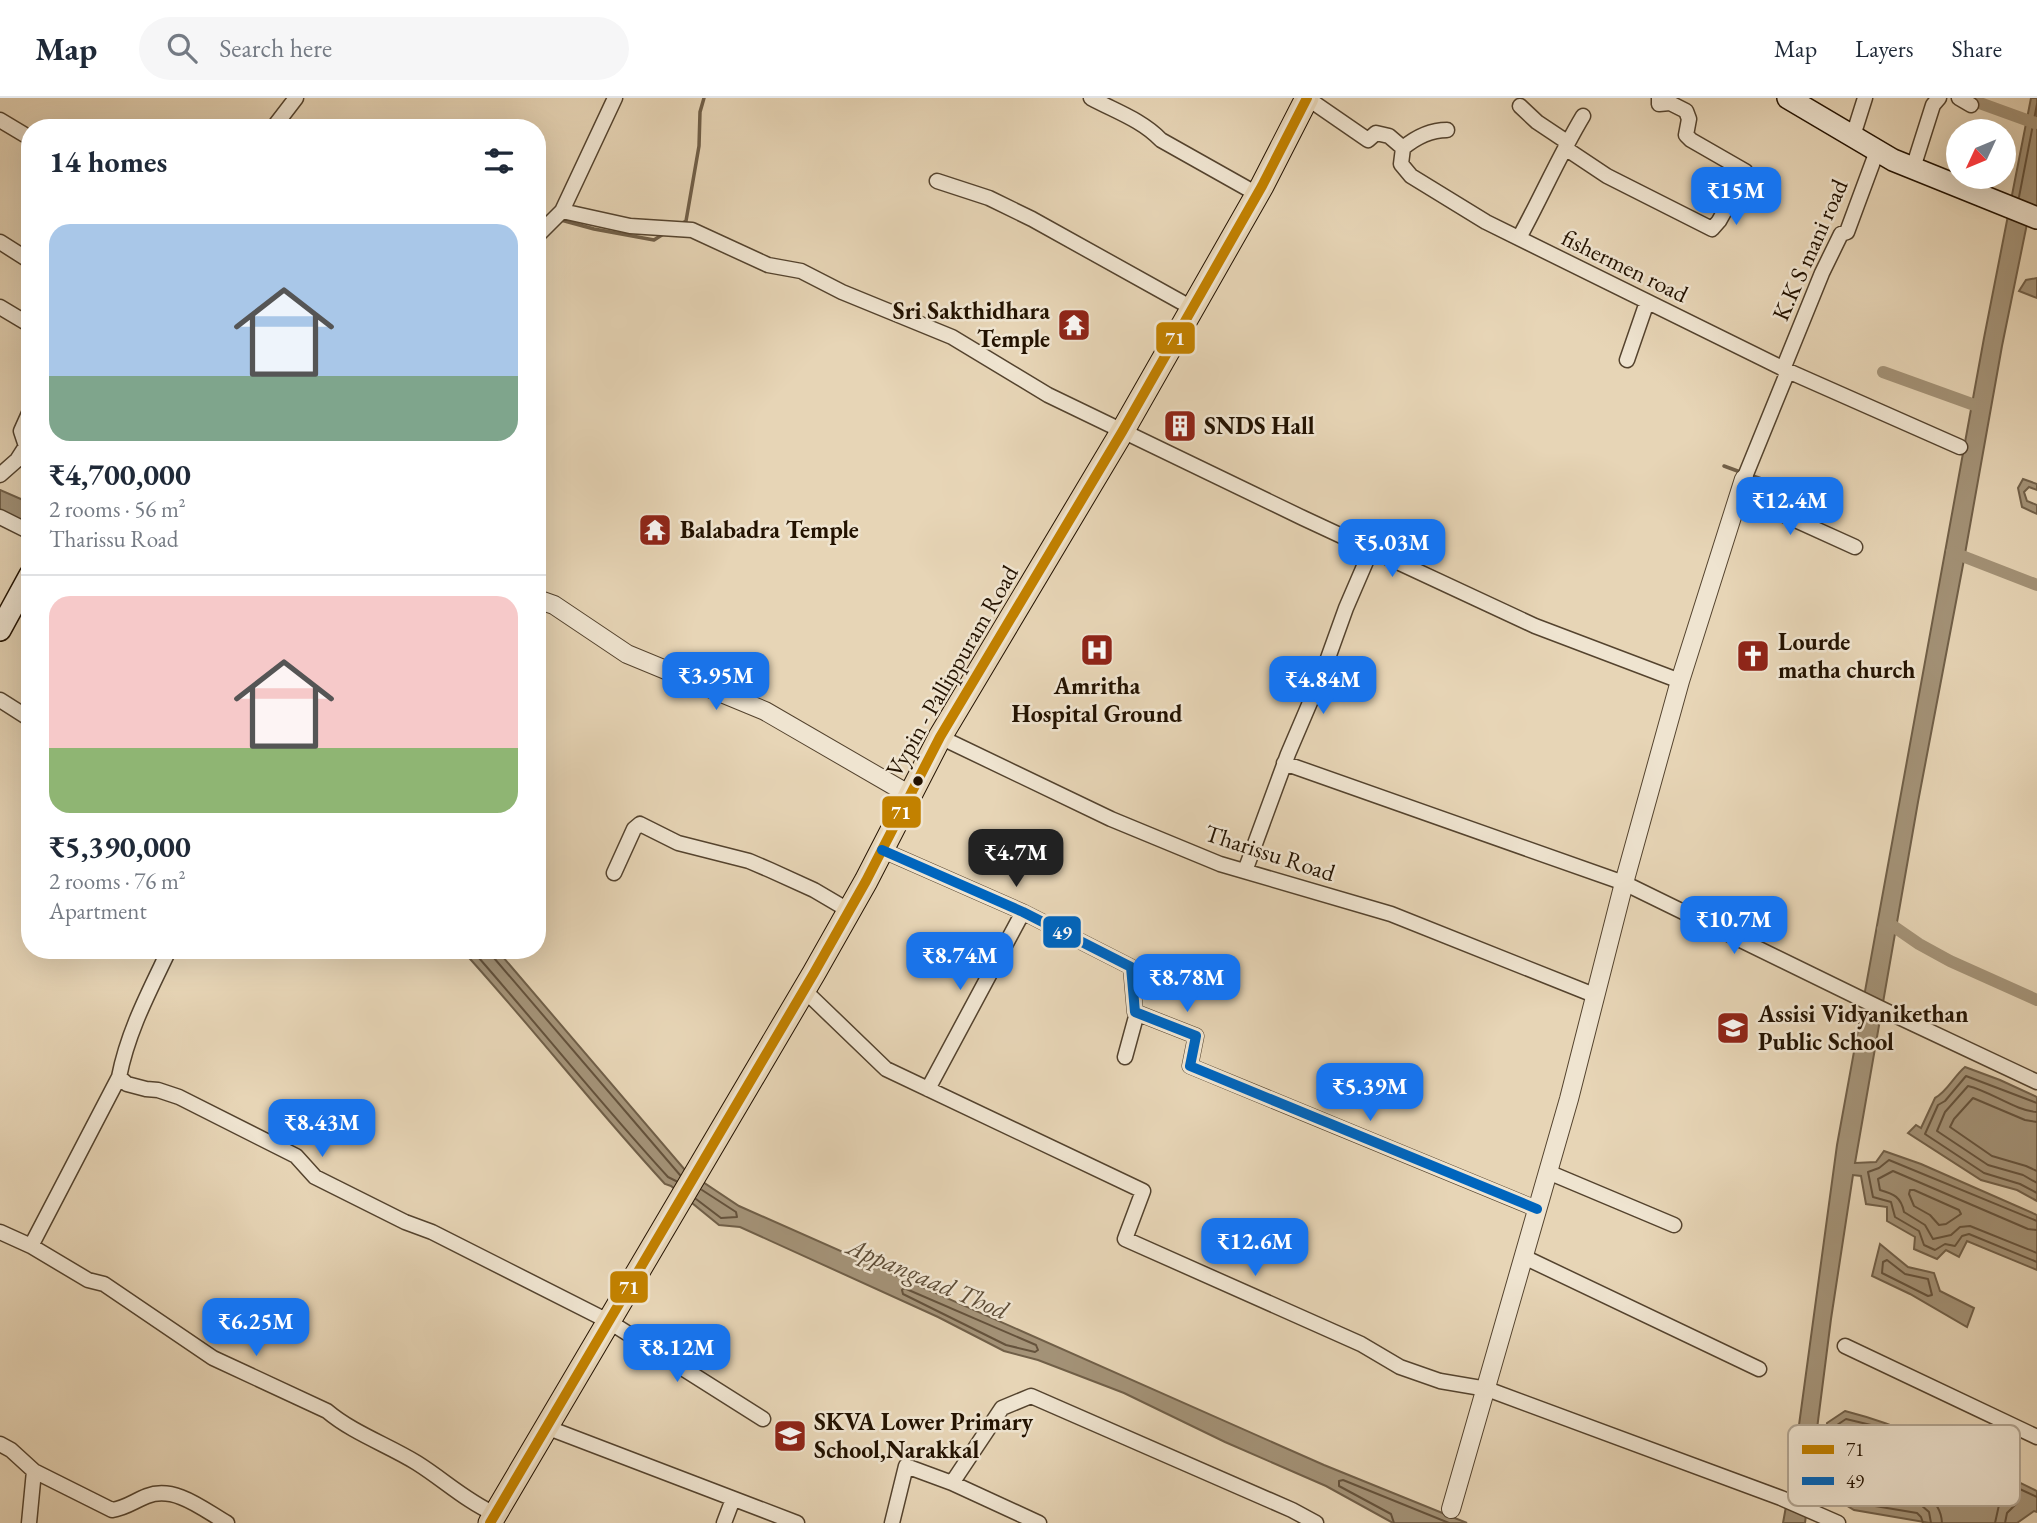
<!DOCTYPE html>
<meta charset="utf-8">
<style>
body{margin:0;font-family:"EB Garamond",serif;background:#f6f6f7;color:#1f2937;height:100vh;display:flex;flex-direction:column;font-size:26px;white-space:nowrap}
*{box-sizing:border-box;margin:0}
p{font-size:23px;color:#747a83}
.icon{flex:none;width:38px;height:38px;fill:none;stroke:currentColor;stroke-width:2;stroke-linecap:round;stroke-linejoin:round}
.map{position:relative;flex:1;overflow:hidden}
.panel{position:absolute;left:21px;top:21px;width:525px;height:840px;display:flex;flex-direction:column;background:#fff;border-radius:28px;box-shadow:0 7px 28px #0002}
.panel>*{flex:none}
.needle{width:46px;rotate:226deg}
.tools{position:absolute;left:1946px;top:21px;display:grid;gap:14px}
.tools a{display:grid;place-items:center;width:70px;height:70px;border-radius:50%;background:#fff;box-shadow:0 7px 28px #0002;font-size:35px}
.price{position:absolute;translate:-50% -60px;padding:0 16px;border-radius:14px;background:#1a73e8;color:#fff;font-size:23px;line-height:46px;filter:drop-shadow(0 2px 4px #0008)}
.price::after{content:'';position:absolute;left:50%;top:42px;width:21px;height:16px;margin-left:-10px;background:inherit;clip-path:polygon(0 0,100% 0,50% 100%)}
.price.active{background:#222;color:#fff}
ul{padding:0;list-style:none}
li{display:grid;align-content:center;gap:14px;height:371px;padding:0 28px}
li+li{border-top:2px solid #e0e1e3}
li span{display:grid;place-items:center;height:217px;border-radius:21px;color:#555}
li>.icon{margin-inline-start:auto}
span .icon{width:126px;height:126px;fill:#fffc;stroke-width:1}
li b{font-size:30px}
h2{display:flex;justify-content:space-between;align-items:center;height:84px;padding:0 28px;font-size:30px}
header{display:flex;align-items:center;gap:42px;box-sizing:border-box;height:98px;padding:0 35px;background:#fff;border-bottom:2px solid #e0e1e3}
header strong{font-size:33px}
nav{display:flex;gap:38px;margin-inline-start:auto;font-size:24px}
.search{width:490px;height:63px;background:#f6f6f7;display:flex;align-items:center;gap:18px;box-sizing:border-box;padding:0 24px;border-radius:38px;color:#747a83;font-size:26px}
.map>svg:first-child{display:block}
.water{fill:#a49378;stroke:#705f48;stroke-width:2}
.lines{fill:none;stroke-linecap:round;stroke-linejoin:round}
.shore{stroke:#64523c;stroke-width:2}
.stream{stroke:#705f48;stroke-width:3.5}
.canal{stroke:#a49378;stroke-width:12}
.minor-casing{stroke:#54432e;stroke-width:17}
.tertiary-casing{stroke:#54432e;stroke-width:20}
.secondary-casing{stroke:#231200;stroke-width:24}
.primary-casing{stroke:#231200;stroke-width:25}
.minor{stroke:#efe4d0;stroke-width:14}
.tertiary{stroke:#efe4d0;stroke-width:18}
.secondary{stroke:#efe4d0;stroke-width:21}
.primary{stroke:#e7d5b6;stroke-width:23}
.bus-1-casing{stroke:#efe4d0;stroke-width:16}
.bus-2-casing{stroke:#efe4d0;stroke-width:16}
.bus-1{stroke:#c28100;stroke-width:10}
.bus-2{stroke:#0065bd;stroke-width:10}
.bus-dot{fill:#231200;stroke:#efe4d0;stroke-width:2.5}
.labels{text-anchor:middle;stroke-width:5;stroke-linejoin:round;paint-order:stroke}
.street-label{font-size:24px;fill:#231200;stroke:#efe4d0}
.poi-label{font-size:24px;font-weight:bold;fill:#231200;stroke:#efe4d0;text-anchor:start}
.water-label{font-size:26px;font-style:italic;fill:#5d4c36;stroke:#efe4d0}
.key{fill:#efe4d0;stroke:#b2a592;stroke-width:2}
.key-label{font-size:19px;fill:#231200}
.line-badge{stroke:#efe4d0;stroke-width:2.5}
.badge-label{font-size:19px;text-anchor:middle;font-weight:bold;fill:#fff}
</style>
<header>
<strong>Map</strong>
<div class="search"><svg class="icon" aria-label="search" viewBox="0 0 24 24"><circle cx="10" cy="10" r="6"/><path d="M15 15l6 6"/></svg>Search here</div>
<nav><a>Map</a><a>Layers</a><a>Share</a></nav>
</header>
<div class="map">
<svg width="2037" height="1425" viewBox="0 0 2037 1425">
<rect width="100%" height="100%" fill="#e7d5b6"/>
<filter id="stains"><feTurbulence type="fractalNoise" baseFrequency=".00286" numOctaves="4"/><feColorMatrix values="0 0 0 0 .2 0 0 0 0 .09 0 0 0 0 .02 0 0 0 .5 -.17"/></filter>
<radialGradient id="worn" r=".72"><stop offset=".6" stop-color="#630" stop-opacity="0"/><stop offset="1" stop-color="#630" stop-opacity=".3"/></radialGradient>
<path class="water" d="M2031,0h6v112l-7,-1 -28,137 -39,219 -45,237 -63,361 21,-1 8,-11 37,13 116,51v55l-70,-29 -8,16 -13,-7 -9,9 -23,-10 1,-12 -28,-16v-14l-21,-3 -5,-28 -8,-1 -22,144 -26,204h-22l11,-61 43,-317 147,-807z
M2037,180v20l-18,-7 7,-11z
M2023,381l14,5v6l-8,-3 -5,5 3,9 10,4v9l-15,-7 -4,-19z
M0,392l30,13v21l-30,-13z
M462,852h35l188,220 54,36 585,259 143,58h-74l-67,-37 -101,-44 -101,-49 -86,-33 -34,-9 -66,-34 -198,-90 -21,-2 -48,-39 -6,-2c-70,-76 -133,-157 -203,-234z
M1965,969l35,13 37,17v104l-20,-11 -36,-10 -73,-47 8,-8 5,3 14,-30c12,-6 19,-22 30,-31z
M1880,1146l28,23 26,6 6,18 34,17 -7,19 -57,-33 -38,-18z
M1845,1313c67,17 130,50 192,80v21l-3,-1 -17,12h-87l-76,-13 -18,-11 11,-37 -23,-7 3,-32z"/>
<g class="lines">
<path class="shore" d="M2019,99l18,-93
M472,852c66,75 128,153 196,227l8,4
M492,852l2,8 186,217
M2037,1005l-71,-27 -21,25 -7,4 -13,29 59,39 36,11 17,9
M2037,1014c-21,-1 -47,-21 -69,-26l-23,26 -8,19 51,34 35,10 14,8
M2037,1024l-12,-2 -52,-22 -19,21 -4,8 42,29 34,10 11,5
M1910,1092h4l45,20 2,4 -15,10 -7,1 -9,-10 -16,-9 -5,-12z
M696,1101l25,19 16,-1 -1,-5 -34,-22
M2037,1123l-148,-61 -10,8 -11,4 5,25 18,5 4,15 24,14 5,14 11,5 10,-6 10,2 7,-10 7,-2 68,28
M2037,1132l-9,-1 -135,-58 -15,8 2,11c14,4 21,7 24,22l21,13 8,14 18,-4 9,-8 10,-1 67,27
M1887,1162l18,14 23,5 4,16 -4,1 -46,-23 1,-11z
M904,1190l132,57 2,5 -3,2 -29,-7 -103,-51 -1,-4z
M1394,1425l-3,-9 -52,-28v-5l4,-1 106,43
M1923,1425l-2,-6 -4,-4 -60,-10 -11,-7 8,-34 -4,-6 -19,-7 3,-22 12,-8 25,6 71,28 95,44
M1931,1425l-2,-11 -8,-7 -64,-12 5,-34 -6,-10 -16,-6 2,-11 6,-4c59,14 114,44 168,70l1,5 -10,10 -2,10
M1942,1425c-2,-38 -47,-30 -72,-38l3,-20 -1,-17 3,-1 59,24 64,30 1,4 -4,18"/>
<path class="stream" d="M561,122l33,9 60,11 11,-7
M537,124l7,-2
M681,126l5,-3 13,-75 1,-34 4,-14
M1724,368l19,7
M1750,377l35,12"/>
<path class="canal" d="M1966,0l69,25
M1883,274l97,35
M1952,454l85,33
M1883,831l10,-3 26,18 31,17 87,39"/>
<defs>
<path id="minor" d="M1091,0c24,13 51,22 70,42l96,54
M1307,0l61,42 8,-7 13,3 14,12 -2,16 10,12 75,46 302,149 172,76
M1959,0l12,7
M1520,8l17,16 30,20
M0,22l30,18
M273,30l23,-30
M1853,38l12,-38
M1403,50c12,-10 28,-18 44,-18
M1565,50l42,28 105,53 7,-8 25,-45 1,-5 -54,-31 -5,-5 3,-16 -3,-8 -16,-8 -11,1v-6
M1913,70l20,-63 6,-7
M937,83l52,17 43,21 160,89
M562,113l53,-113
M537,138l25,-25 68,15 62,4 76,35 33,6 41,21 110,45 96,58 255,123 232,108 145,55
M1519,140c22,-40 40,-82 64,-122
M0,144l30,19
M0,209l30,18
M1627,262l20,-58
M1783,271l39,-96 19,-39 6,-2 30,-81
M0,377l17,-15 9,-14 -5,-15 9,-20
M1744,381l44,-108
M1740,397l115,52
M0,419l30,15
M0,602l30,19
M940,639l171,82 109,45 171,50 203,81
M1284,665l340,120 260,127 153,72
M882,752l141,62 108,55 4,45 61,24 -6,30 347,143
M1245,773l43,-117 35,-82 23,-64 25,-58
M614,775l20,-44 6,-5 38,19 71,18 21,9 44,20 34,20
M169,852c-20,42 -41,81 -50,127l8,7 19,5 12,1 21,7 117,59 19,21 90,45 27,10 176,89 155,98
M803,891l83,80 257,122 -18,48 236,105 39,23 40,14 47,8 294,109 57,25
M1125,959l12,-44 -2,-1
M928,991l95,-177
M1548,1074l126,53
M0,1134l31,14 57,34 16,4 109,74 114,53c26,22 61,34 90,52 27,17 49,38 78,51
M31,1148l88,-169
M1524,1159l235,112
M1845,1248l192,91
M546,1329l251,96
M0,1346l11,6 23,21 78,39c14,-2 22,-9 35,-14 28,-11 57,14 80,27
M952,1385l87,40
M29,1425l5,-52
M724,1425l9,-24
M892,1425l14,-57 46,17 50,-75 29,-12 261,114 24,13"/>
<path id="tertiary" d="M537,501l17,6 73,49 138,57 145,84
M1451,1411l118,-410 55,-216 56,-202 64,-202"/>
<path id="secondary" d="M1788,0l105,62 144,58
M0,532l30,-55"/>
<path id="primary" d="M490,1425l324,-550 52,-92 74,-144 182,-305 140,-246 45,-88"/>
</defs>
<use href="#minor" class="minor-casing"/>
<use href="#tertiary" class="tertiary-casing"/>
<use href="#secondary" class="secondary-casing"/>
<use href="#primary" class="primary-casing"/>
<use href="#minor" class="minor"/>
<use href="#tertiary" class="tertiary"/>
<use href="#secondary" class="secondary"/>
<use href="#primary" class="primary"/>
<defs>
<path id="bus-1" d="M490,1425l324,-550 52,-92 74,-144 182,-305 140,-246 45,-88"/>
<path id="bus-2" d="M882,752l141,62 108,55 4,45 61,24 -6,30 347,143"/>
</defs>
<use href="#bus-1" class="bus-1-casing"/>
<use href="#bus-2" class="bus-2-casing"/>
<use href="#bus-1" class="bus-1"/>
<use href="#bus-2" class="bus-2"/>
</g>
<defs>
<symbol id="temple-square" viewBox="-11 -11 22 22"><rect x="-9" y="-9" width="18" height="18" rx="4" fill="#8f2418" stroke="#efe4d0"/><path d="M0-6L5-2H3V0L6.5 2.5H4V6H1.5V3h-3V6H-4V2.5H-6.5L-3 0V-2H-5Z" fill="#fff"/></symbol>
<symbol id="building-square" viewBox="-11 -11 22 22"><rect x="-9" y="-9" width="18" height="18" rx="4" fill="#8f2418" stroke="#efe4d0"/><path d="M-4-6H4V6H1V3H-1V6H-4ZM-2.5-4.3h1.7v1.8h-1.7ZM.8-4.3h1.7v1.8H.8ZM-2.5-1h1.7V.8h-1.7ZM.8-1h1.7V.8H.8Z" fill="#fff"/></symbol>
<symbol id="hospital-square" viewBox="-11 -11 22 22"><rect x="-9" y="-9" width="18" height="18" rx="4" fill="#8f2418" stroke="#efe4d0"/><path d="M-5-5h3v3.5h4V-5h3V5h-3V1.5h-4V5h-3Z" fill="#fff"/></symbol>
<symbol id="church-square" viewBox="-11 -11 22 22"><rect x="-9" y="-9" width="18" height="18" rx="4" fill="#8f2418" stroke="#efe4d0"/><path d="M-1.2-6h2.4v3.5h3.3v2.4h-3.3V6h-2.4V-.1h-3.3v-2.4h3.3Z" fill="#fff"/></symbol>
<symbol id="school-square" viewBox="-11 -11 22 22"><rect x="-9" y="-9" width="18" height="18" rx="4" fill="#8f2418" stroke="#efe4d0"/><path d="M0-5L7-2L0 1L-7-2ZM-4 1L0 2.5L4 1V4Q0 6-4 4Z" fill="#fff"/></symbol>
</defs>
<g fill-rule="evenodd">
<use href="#temple-square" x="1055" y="208" width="38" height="38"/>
<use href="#building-square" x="1161" y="309" width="38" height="38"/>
<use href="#temple-square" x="636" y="413" width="38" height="38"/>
<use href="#hospital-square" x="1078" y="533" width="38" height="38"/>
<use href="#church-square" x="1734" y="539" width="38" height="38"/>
<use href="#school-square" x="1714" y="911" width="38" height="38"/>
<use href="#school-square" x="771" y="1319" width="38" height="38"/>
</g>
<circle class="bus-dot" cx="918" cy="683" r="6"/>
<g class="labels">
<g class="street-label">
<text transform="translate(1810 152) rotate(-66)" y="8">K.K S mani road</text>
<text transform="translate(1625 168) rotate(26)" y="8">fishermen road</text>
<text transform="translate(952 573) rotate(-60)" y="8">Vypin - Pallippuram Road</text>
<text transform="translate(1270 755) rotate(18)" y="8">Tharissu Road</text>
</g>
<g class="poi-label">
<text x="1050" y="221" text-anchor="end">Sri Sakthidhara<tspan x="1050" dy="28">Temple</tspan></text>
<text x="1204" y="336">SNDS Hall</text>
<text x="680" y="440">Balabadra Temple</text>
<text x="1778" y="552">Lourde<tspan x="1778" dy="28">matha church</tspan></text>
<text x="1097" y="596" text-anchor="middle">Amritha<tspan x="1097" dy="28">Hospital Ground</tspan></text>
<text x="1758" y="924">Assisi Vidyanikethan<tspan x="1758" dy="28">Public School</tspan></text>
<text x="814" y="1332">SKVA Lower Primary<tspan x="814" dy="28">School,Narakkal</tspan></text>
</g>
<g class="water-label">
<text transform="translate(928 1180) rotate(23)" y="9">Appangaad Thod</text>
</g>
</g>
<rect x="1788" y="1327" width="232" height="81" rx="10" class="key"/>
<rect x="1802" y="1347" width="32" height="9" fill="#c28100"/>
<rect x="1802" y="1379" width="32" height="8" fill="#0065bd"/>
<g class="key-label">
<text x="1846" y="1358">71</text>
<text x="1846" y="1390">49</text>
</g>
<g class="line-badge">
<rect x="1155" y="223" width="41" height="34" rx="7" fill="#c28100"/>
<rect x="881" y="697" width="41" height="34" rx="7" fill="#c28100"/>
<rect x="1042" y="817" width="40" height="34" rx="7" fill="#0065bd"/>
<rect x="609" y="1172" width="40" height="34" rx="7" fill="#c28100"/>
</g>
<g class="badge-label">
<text x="1175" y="247">71</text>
<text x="901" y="721">71</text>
<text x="1062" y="841">49</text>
<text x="629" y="1196">71</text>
</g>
<rect width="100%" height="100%" filter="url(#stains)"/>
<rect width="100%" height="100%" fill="url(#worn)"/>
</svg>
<div class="tools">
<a><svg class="needle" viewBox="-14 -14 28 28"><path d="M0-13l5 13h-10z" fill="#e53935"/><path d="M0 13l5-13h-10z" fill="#747a83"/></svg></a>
</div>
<b class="price" style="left:1736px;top:129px">₹15M</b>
<b class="price" style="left:1790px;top:439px">₹12.4M</b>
<b class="price" style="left:1392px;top:481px">₹5.03M</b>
<b class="price" style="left:716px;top:614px">₹3.95M</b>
<b class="price" style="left:1323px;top:618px">₹4.84M</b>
<b class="price active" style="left:1016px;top:791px">₹4.7M</b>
<b class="price" style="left:1734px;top:858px">₹10.7M</b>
<b class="price" style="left:960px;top:894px">₹8.74M</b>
<b class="price" style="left:1187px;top:916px">₹8.78M</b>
<b class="price" style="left:1370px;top:1025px">₹5.39M</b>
<b class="price" style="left:322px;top:1061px">₹8.43M</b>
<b class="price" style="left:1255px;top:1180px">₹12.6M</b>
<b class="price" style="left:256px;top:1260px">₹6.25M</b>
<b class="price" style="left:677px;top:1286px">₹8.12M</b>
<section class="panel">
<h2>14 homes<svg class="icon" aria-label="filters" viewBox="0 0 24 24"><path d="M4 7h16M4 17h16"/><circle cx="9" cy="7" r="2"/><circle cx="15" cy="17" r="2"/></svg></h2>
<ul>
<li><span style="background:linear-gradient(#a9c7e8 70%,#7fa58c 0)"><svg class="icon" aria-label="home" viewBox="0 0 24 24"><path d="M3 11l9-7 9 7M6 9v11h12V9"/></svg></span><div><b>₹4,700,000</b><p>2 rooms · 56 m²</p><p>Tharissu Road</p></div></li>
<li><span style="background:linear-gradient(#f6c9c9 70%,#8fb573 0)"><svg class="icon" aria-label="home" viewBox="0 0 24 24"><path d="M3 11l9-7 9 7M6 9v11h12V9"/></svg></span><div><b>₹5,390,000</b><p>2 rooms · 76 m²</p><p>Apartment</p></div></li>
</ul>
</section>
</div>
